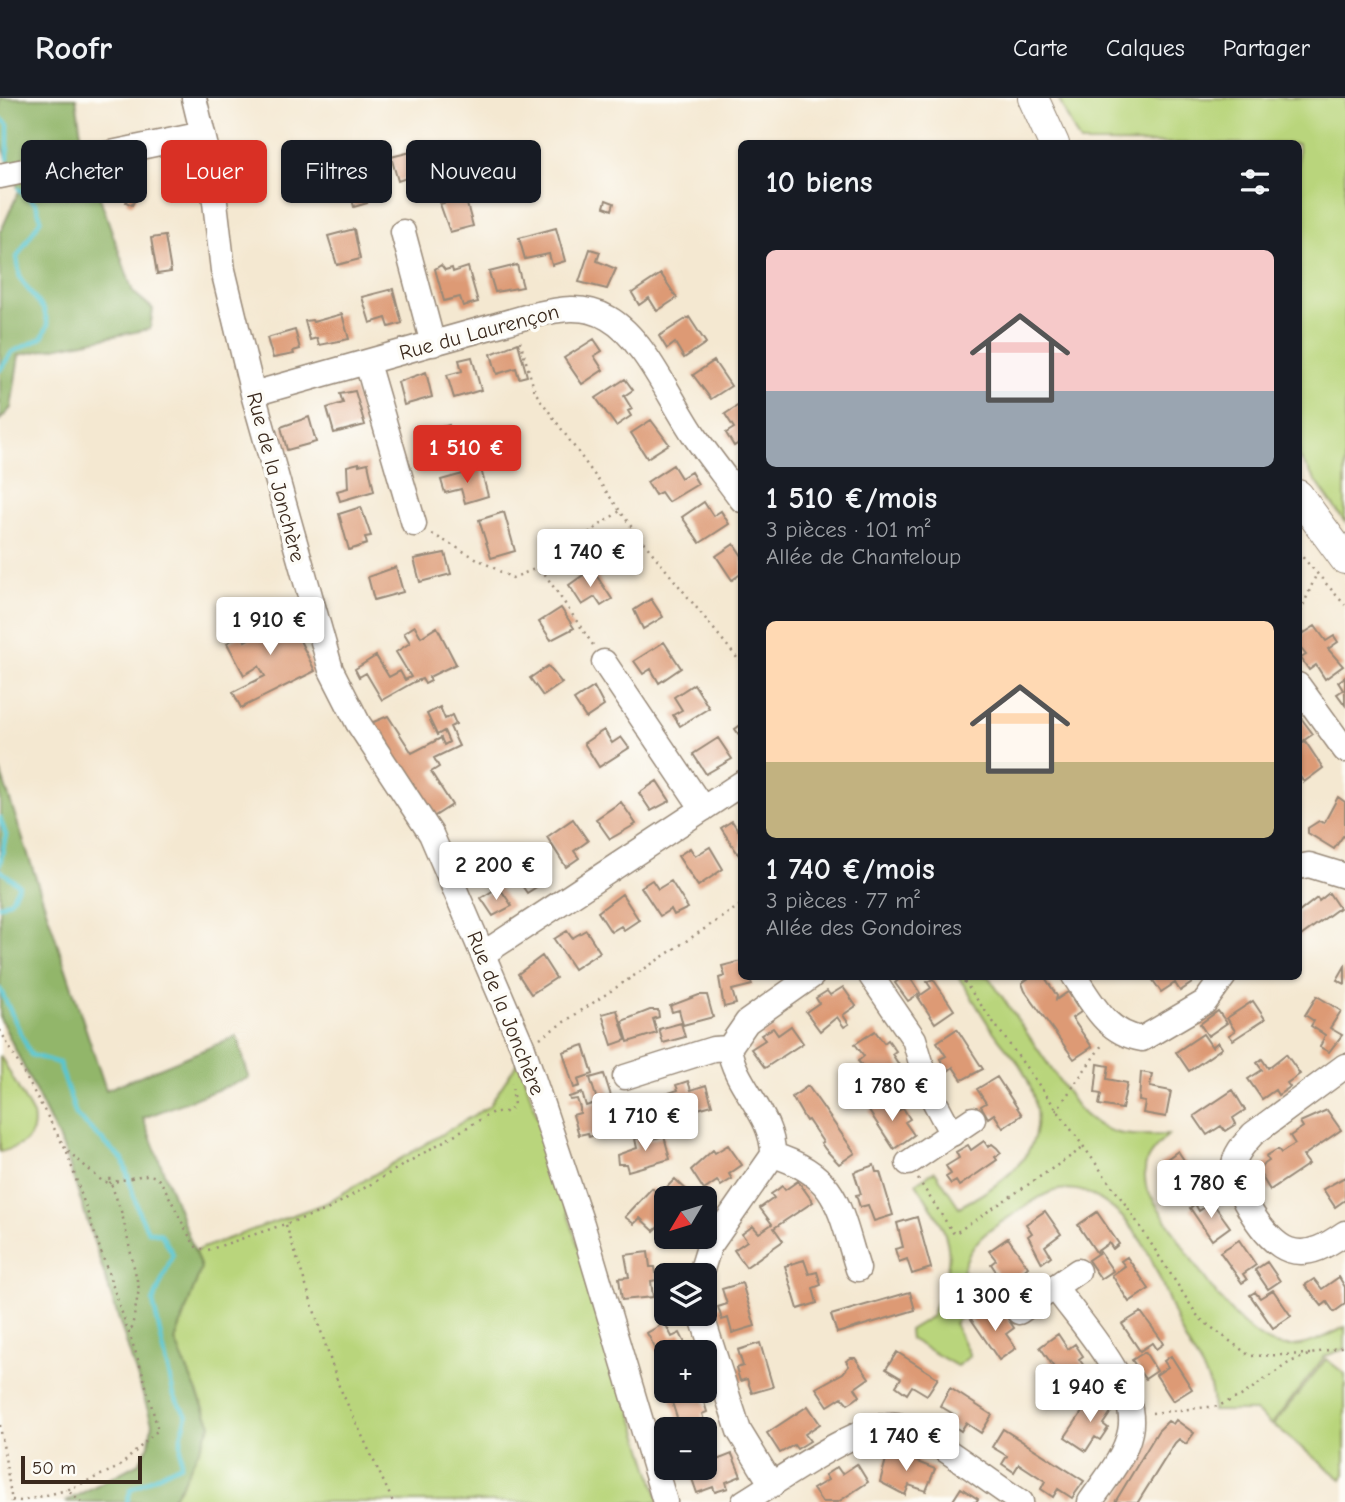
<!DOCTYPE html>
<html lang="fr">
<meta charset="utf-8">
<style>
body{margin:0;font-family:"Comic Neue",sans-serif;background:#20242c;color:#f1f3f6;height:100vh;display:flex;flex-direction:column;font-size:26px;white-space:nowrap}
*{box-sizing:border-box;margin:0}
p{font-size:23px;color:#9ea1a6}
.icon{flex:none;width:38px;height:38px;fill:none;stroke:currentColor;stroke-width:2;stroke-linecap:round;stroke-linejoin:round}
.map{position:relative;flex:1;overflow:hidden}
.sheet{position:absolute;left:738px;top:42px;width:564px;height:840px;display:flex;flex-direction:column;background:#171b24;border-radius:10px;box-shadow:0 2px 5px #0004}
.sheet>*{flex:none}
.top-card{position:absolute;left:21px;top:42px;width:612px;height:63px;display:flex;gap:14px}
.needle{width:46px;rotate:232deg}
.controls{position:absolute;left:654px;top:1088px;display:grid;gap:14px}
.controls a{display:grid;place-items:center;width:63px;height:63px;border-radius:10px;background:#171b24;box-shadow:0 2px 5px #0004;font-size:35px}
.scale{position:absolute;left:21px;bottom:18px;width:121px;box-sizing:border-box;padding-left:7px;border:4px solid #3b2a1e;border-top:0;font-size:19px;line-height:24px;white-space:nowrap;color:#3b2a1e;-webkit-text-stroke:5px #fdfcf7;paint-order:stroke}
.price{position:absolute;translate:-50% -60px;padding:0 16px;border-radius:7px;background:#fff;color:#222;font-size:23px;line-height:46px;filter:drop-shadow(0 2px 4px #0008)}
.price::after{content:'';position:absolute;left:50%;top:42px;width:21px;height:16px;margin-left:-10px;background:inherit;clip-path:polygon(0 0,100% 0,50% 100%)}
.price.selected{background:#d93025;color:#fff}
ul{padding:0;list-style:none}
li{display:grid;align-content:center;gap:14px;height:371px;padding:0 28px}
li span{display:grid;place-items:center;height:217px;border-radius:10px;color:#555}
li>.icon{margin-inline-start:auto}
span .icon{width:126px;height:126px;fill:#fffc;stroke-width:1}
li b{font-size:30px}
h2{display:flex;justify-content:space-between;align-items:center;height:84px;padding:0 28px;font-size:30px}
.chip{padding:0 24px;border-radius:10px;background:#171b24;box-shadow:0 2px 5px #0004;font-size:24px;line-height:63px}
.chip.selected{background:#d93025;color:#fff}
header{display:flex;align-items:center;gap:42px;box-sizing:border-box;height:98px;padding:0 35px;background:#171b24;border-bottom:2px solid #363941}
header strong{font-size:33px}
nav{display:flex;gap:38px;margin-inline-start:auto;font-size:24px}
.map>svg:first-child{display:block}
.green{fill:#b9d57b;stroke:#7a804c;stroke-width:2}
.forest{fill:#92b66b;stroke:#667044;stroke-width:2}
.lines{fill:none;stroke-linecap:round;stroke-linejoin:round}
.stream{stroke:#59c6d0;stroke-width:4.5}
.building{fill:#dd9a74}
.minor-casing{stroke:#988978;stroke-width:27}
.major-casing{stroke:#988978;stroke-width:32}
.path{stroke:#988978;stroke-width:2.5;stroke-dasharray:2 5;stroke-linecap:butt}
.minor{stroke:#fff;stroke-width:24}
.major{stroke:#fff;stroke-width:30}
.path-bridge{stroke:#988978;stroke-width:2.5;stroke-dasharray:2 5;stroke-linecap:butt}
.labels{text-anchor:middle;stroke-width:7;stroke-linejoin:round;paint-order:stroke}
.street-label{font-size:21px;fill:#3b2a1e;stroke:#fdfcf7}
</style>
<header>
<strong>Roofr</strong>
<nav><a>Carte</a><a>Calques</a><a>Partager</a></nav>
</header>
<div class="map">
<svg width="1345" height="1404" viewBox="0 0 1345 1404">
<rect width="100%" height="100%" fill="#fdfcf7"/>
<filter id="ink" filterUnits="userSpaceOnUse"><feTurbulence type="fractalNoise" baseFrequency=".0143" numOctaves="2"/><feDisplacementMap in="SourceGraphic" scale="14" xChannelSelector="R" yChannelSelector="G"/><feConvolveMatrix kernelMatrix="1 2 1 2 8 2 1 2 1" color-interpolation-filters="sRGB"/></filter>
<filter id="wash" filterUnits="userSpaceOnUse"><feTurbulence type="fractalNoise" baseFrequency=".00686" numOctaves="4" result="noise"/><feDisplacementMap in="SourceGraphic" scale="28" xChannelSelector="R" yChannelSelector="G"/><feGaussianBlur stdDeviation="1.57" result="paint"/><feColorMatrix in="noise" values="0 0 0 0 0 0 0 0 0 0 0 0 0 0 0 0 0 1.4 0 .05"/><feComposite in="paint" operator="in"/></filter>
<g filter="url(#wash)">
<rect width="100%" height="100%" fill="#f4e8d1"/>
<path class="green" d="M1058,0h287v424l-46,-65 -1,-313 -218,-1z
M988,878l90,132c31,32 49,27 90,27 -19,19 -28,26 -21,55 28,41 83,144 131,155 23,5 48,-8 67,-18v22l-20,7 -54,69 -16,-14h-43c4,-30 -16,-49 -28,-73 -24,-52 -34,-112 -89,-141 -11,-7 -28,-10 -41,-6 -14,4 -25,13 -37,21 -29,19 -45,26 -55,60l36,10 -44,41 16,33 -13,10 -47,-27 -1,-9 23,-14c4,-16 12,-31 15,-47 8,-33 -15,-60 -31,-86l19,-12 24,36c60,-31 101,-68 63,-138 -6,-12 -18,-22 -26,-34 -14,-18 -24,-40 -38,-58z
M0,957l33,60c5,24 -12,32 -33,37z
M519,962l141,442h-490l41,-77 -36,-84 26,-73 -7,-17 132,-48 163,-97z
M1326,1261l19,15v100l-4,5 -68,-54z"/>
<path class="forest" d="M0,0h76l7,51 50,143 20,17 -3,20 -131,26 -8,53 -11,12v-187l19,-42 -19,-52z
M0,672l106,320 131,-54 12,42 -106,40 58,150 -26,73 36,84 -29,59 -12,18h-105l74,-39 10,-18 3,-22 -87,-271 -65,-134z"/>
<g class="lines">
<path class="stream" d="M0,19l8,8v34
M0,272l12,-18 30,-14 6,-13 -4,-15 -24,-31 -3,-22 24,-38 -5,-15 -17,-15
M0,720l6,17 -6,29
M0,772l19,15 -8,15 -11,6
M0,891l31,66 28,8 17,52 47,45 16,53 9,18 13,3 12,20 -20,48 21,94 13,20 -6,20v28l-50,25 -4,13"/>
</g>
<g id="blocks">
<path class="building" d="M419,52l9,33 -13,4 -3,-11 -14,5 -7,-24z
M373,68l5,22 -14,5 3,10 -13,4 -5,-19 -8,2 -4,-15z
M131,96l6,3 -5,8 -6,-3z
M465,99l8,29 -23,6 -10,-28z
M606,102l8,3 -2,7 -8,-3z
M556,130l9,33 -13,4 -3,-11 -24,5 -6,-21z
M354,131l6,30 -23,6 -9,-29z
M165,138l6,36 -14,2 -6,-36z
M590,151l10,3 -3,9 19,8 -9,20 -28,-7z
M441,167l4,5 7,-2 1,4 15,-5 10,35 -15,4 -3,-9 -16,4 -9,-32z
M517,167l6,22 -28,5 -6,-20z
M661,176l16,24 -20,13 -8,-13 -10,7 -7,-12z
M393,191l9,34 -13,4 -3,-9 -16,5 -8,-26z
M342,216l7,25 -30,6 -2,-7 -7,2 -5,-19 7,-1 1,2z
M689,219l17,26 -22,15 -9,-15 -8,6 -8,-13z
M295,232l5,19 -7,2 1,3 -21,4 -6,-20z
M594,241l8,12 -8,5 9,14 -21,14 -18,-26z
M518,245l9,33 -8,2 -3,-10 -19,6 -6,-20z
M472,259l9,33 -27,8 -7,-23 15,-4 -3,-11z
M714,263l17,25 -20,13 -18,-24z
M426,274l6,25 -28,8 -6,-23z
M625,281l8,11 -9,6 8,13 -4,2 3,5 -15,10 -20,-28z
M355,293l10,34 -31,8 -7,-25 16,-5 -3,-9z
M742,305v38l-8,5 -8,-13 8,-5 -9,-14z
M309,319l7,25 -29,8 -6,-23z
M651,322l18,24 -22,14 -16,-25z
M449,327l8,30 -25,8 -5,-16 -8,2 -4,-14z
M359,365v2l9,-2 6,28 -34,10 -3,-10 11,-3 -1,-22z
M673,367l8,13 10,-6 7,12 -30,18 -7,-10 -6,3 -8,-13z
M481,371l7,27 -23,7 -4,-14 -16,4 -4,-13z
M704,404l9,14 8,-5 8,13 -29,19 -18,-26z
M361,409l10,29 -6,1 2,7 -18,6 -10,-36z
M504,414l11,39 -24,7 -12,-38z
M734,446l8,12v17l-10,7 -16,-24z
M445,455l6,21 -31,8 -6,-23z
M396,469l7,25 -29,8 -6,-23z
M592,471l20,30 -11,7 -6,-9 -13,8 -13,-20z
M651,501l12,18 -20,12 -9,-19z
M284,510l31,63 -74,37 -8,-16 32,-16 -6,-10 -15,9 -17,-32 15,-9 3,7 9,-5 -5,-9z
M561,510l13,20 -23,12 -12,-18z
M415,528l6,11 16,-10 19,37 -27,13 2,4 -6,3 -3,-5 -8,3 -32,18 -16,-27 -7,4 -4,-8 21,-13 13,21 11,-6 5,9 6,-3 -15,-25 14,-9 -6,-10z
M1315,528l11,15 8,-5 4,6 -10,7 15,17 -18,13 -9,-14 -7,5 -8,-12 5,-3 -8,-10v-8z
M664,544l17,26 -22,15 -8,-14 -8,5 -9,-13z
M548,568l14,17 -19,13 -13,-18z
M1345,579v28l-8,-11 6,-4 -5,-8z
M694,586l15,24 -29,18 -7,-11 9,-5 -8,-13z
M594,589l10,19 -18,12 -12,-18z
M440,609l5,12 7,-4 4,9 -6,3 9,19 -25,12 5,9 -8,5 21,33 -22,14 -59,-96 17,-7 24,37 29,-15 3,7 5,-3 -5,-11 -7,4 -10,-21z
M1298,616l15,20 -13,9 -2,-2z
M742,626v15l-7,-10z
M604,632l8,13 9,-6 8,11 -30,19 -15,-24z
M718,640l14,21 -26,15 -13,-20z
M1305,643l18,27 -19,14 -6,-8v-28z
M657,683l13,20 -19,10 -12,-18z
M1338,699l7,5v35l-2,-1 -9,13 -26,-16v-5l11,-7 5,2z
M621,704l15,22 -26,15 -14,-20z
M573,721l15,22 -14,10 5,7 -13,9 -19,-30z
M732,723l6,9 4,-2 -2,29 -19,-29z
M710,749l13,22 -25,17 -20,-30 12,-8 5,8z
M531,750l13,20 -12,9 6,9 -11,7 -20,-29z
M652,782l6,9 13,-8 17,27 -14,7 -3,-6 -11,7 -19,-29z
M499,789l13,19 -19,10 -12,-18z
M1329,795l10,15 -41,30v-25l19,-15 2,3z
M622,796l17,26 -15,10 -3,-4 -10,6 -13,-20z
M586,832l14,22 -26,17 -20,-30 13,-8 5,7z
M542,858l14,22 -25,16 -13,-20z
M742,863v15h7l3,9 -20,5 4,14 -12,3 -5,-29 6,-2 -3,-10z
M1345,868v18l-8,-4z
M903,878h6l11,17 -12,8 -13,-18z
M1032,878h12l13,20 -1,4 12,-8 13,20 -9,6 20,29 -18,12 -49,-68 -3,-8z
M1150,878h37l5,7 -12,8 -5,-8 -14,9z
M933,881l21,31 -19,13 -17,-26 13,-9 -4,-6z
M843,889l13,19 -13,9 6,9 -5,3 -7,-10 -17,14 -14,-19 13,-9 -3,-5 11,-7 3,4z
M699,897h8l6,22 -30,8 -4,-15 -7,2 -2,-6z
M1317,898l24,15 -11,17 12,7 -13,17 -9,-5 5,-12 -14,-9 3,-5 -9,-6z
M1253,903l12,18 -32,21 -4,-5 6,-4 -8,-13z
M617,912l9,30 -14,5 -10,-31z
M650,912h8l1,7 -6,2 4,14 -29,9 -6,-21z
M1218,913l9,12 -19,13 -8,-12z
M681,925l4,14 -22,6 -4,-14z
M791,928l12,17 -38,25 -14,-19 14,-9 -4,-5 12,-7 5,7z
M957,931l26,40 -21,11 -9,-13 -5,4 -8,-12 6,-3 -9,-14z
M875,933l9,12 4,-3 8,11 -4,3 9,14 -21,13 -9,-13 -4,3 -9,-10 6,-5 -9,-12z
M1203,936l9,13 6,-5 4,6 -33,23 -13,-19z
M584,947l9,29 -15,5 2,7 -6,2 -11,-36z
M1286,956l14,20 -13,9 3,4 -12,8 -3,-5 -13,9 -14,-20 14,-9 -5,-7 5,-4 6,9z
M1098,966l11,2 -2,13 20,4 -5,26 -23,-4 2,-11 -6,-1z
M1141,974l11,2 -2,13 21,4 -5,26 -23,-4 2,-11 -6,-1z
M604,976l7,22 -14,4 -7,-22z
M997,979l25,38 -19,13 -9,-14 -6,4 -7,-12 5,-3 -9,-14z
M688,983l3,9 15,-5 6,20 -43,12 -6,-22 15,-5 -2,-5z
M808,988l47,67 -16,11 -14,-15 -4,-6 2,-1 -15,-22 -2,1 -14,-24z
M1233,992l12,20 -12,8 3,6 -11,7 -4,-5 -14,9 -13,-19z
M582,995l4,13 15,-5 10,29 -22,7 -1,-4 -9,2 -6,-20 7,-2v-5l-3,-9 -7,1 -1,-3z
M889,1000l9,13 5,-3 7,11 -5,3 9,13 -20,14 -25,-38z
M1327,1012l14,20 -38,26 6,8 -39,26 -13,-21 12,-8 -3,-5 12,-7 3,4 14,-9 -5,-8 13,-9 -3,-5z
M648,1037l1,5 15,-4 6,23 -42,12 -2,-7h-8l-1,-9 20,-7 -2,-9z
M984,1043l4,6 4,-3 5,4 4,5 -6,4 2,3 -38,26 -3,-5 -5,3 -5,-7 5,-3 -5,-8 13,-8 -3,-6 12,-7 3,5z
M728,1047l14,20 -13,9 3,5 -5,3 -6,4 -4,-5 -13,9 -13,-20 22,-20 2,3z
M1178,1053l17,26 -12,9 4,6 -6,4 -21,-32z
M874,1067l2,7h4l13,43 -19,6 -6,-16 -8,2 -4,-12 5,-1 -7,-22z
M1206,1076l13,19 -12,8 -13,-19z
M1345,1079v23l-10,7 -12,-18z
M675,1081l17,16 -4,4h-21v23l-2,-2 -11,11 -14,-13 -6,6 -9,-7 27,-29 7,7z
M798,1083l15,21 -39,26 9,13 -37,26 -12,-17 13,-9 -5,-7 11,-8 6,7 13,-9 -12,-16 14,-10 -3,-4 6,-4 5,-4 3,4z
M1212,1104l18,25 -18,13 -22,-32 5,-4 4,7z
M1045,1113l16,23 -16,12 6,10 -9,7 -14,-27 4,-3 -6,-9z
M1097,1114l22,32 -6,5 -4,-6 -13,9 -18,-27z
M917,1119l14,51 -19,6 -5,-15 -8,3 -4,-13 8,-2 -6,-24z
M1008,1140l20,29 -32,28 -5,-8 7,-6 -2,-3 3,-2 -8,-12 5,-4 -7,-9z
M1239,1142l17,25 -13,9 4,6 -5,3 -22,-31z
M648,1154l2,15h5l2,13 -6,1 2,16 -31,3 -3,-22 10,-1 -4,-22z
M1100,1154l13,19 -12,8 -13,-19z
M1127,1159l22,32 -20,13 -17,-27 13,-9 -4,-5z
M804,1162l5,14 8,-2 4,13 -8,3 4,15 -19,6 -13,-43z
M1267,1164l13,19 -12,8 -13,-19z
M1339,1179l6,10v17l-11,8 -7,-10 -5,4 -17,-21 9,-6 8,10z
M742,1185l13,43 -23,7 -4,-15 -6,2 -4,-13 9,-3 -5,-15z
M1273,1192l18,26 -18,12 -23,-33 5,-3 5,6z
M910,1194l5,18 -78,23 -6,-18z
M988,1209l9,15 9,-6 8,12 -8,6 10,14 -17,12 -28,-41z
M1141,1214l19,26 3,6 -7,5 -4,-6 -12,8 -18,-27z
M665,1225l7,14 8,-4 6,12 -7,4 2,4h-14v17l-20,-37z
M1058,1236l10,15 7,-5 8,12 -4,3 10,14 -21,15 -28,-41z
M760,1245l13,44 -21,6 -5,-14 -7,2 -4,-13 7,-2 -5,-16z
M897,1254l41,26 -11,17 -15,-9 -5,8 -11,-8 5,-8 -15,-9z
M1145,1254l12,19 -12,8 -13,-19z
M1171,1258l21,33 -19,12 -17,-26 12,-8 -4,-6z
M851,1260h4l14,20 -14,10 5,8 -7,5 -5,3 -6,-7 -14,9 -12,-18 27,-15 6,-7 -3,-5z
M950,1290l42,27 -11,18 -15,-10 -5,8 -12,-8 6,-8 -15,-9z
M676,1293h19l3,10 5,-2 4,13 -5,2 5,15 -26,1 -12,-37z
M1093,1298l20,13 -10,15 5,4 -8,12 -5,-3 -9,14 -21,-14z
M808,1308l12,18 -15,10 5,7 -13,8 -3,-4 -14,8 -13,-20z
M1176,1322l18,13 -8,11 -7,-5 -4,4 -37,59h-23l43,-71 10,-10 5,3z
M1003,1331l81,52 -12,17 -14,-9 -5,8 -12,-8 4,-8 -26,-17 -5,8 -12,-8 5,-8 -15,-9z
M906,1353l13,5 -2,6 18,7 -9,22 -17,-6 -4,10 -25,-13 8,-30 16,5z
M714,1356l3,6 15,-6 9,22 -15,6 2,6 -13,4 -2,-5 -16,6 -8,-23 16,-2 6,-5 -3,-7z
M857,1366l11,18 -30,20h-16l-9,-13 15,-9 -3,-5 12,-8 5,7z
M961,1390l17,11 -2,3h-24z"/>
</g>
</g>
<g filter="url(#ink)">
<use href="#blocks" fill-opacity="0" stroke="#988978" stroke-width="2"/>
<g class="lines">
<defs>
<path id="minor" d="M194,0l17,70 12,102 30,124 78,276 27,53 73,111 92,214 59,176 83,278
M0,78l203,-42
M403,134l30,112
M367,265l47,161
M253,296l276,-78c27,-6 53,-13 79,2 37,21 62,82 86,117 15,22 32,43 48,65
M604,564l99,147
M1298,587l47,65
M1298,769l11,-2 36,11
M483,856l259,-171
M871,878l43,63 16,54 22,41
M1074,878c19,28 32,57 68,63l63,-37 19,-26
M729,950l18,-26 65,-46
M1345,968l-92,68c-8,9 -19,20 -19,32 0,25 31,76 55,84 21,7 40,-6 56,-17
M625,979l88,-28 16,-1
M773,1057c66,20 66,55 85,114
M908,1065l65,-44
M700,1178l9,-29 64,-92c1,-40 -38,-68 -44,-107
M1055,1189c26,37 85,98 75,145 -5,25 -26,49 -40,70
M1019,1214l59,-41
M701,1216l38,117 33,54
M744,1404c30,-18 121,-83 153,-77 28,5 96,60 124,77"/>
<path id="major" d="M1033,0l21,46
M1298,397l47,64"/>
</defs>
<use href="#minor" class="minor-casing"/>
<use href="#major" class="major-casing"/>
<path class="path" d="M520,243l15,51 98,137 109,135
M432,436l80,44 28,-11
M1298,454l47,53
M1298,520l18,-43
M593,547l-53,-78 80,-56
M960,878l168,232 71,110 51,38 61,-2
M0,932l66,120 76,221 16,59 -39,37 -52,23 14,12
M540,940l202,-134
M1056,1013l46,-66
M68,1053l34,30 7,2
M109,1080l13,36 17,75 -8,44
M131,1080c9,-2 19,-6 27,1 9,8 27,54 39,69l11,2 119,-40 166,-98h13l8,-6 -2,-23
M918,1081l36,55 129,-86
M286,1127l53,161 54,116
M1152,1315l66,-7 23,-10 49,-34 21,-8 34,-8
M0,1327l12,77
M12,1402l10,1 45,-11"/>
<use href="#minor" class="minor"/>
<use href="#major" class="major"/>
<path class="path-bridge" d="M109,1085l22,-5"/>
</g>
</g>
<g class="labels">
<g class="street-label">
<text transform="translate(479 234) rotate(-15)" y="7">Rue du Laurençon</text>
<text transform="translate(276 379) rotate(75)" y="7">Rue de la Jonchère</text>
<text transform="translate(506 915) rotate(68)" y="7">Rue de la Jonchère</text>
</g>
</g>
</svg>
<div class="controls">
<a><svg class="needle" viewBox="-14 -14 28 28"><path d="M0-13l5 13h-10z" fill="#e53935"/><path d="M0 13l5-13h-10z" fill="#9ea1a6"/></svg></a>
<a><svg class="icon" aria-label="layers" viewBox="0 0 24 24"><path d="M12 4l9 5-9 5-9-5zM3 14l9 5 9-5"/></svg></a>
<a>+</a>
<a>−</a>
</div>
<div class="scale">50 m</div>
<b class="price selected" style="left:467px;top:387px">1 510 €</b>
<b class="price" style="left:590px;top:491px">1 740 €</b>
<b class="price" style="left:270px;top:559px">1 910 €</b>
<b class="price" style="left:496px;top:804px">2 200 €</b>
<b class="price" style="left:892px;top:1025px">1 780 €</b>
<b class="price" style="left:645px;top:1055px">1 710 €</b>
<b class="price" style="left:1211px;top:1122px">1 780 €</b>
<b class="price" style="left:995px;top:1235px">1 300 €</b>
<b class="price" style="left:1090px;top:1326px">1 940 €</b>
<b class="price" style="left:906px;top:1375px">1 740 €</b>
<div class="top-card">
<a class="chip">Acheter</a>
<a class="chip selected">Louer</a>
<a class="chip">Filtres</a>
<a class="chip">Nouveau</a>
</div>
<section class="sheet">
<h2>10 biens<svg class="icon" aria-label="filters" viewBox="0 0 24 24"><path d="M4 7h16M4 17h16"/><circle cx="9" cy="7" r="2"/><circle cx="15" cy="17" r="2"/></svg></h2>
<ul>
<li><span style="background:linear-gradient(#f6c9c9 65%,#9aa5b1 0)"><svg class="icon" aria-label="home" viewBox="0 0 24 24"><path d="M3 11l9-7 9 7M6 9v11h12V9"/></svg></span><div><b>1 510 €/mois</b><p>3 pièces · 101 m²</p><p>Allée de Chanteloup</p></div></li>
<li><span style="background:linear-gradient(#ffd9b3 65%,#c2b280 0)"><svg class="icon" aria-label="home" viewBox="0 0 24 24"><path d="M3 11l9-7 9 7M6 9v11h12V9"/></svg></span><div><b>1 740 €/mois</b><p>3 pièces · 77 m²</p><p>Allée des Gondoires</p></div></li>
</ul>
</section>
</div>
